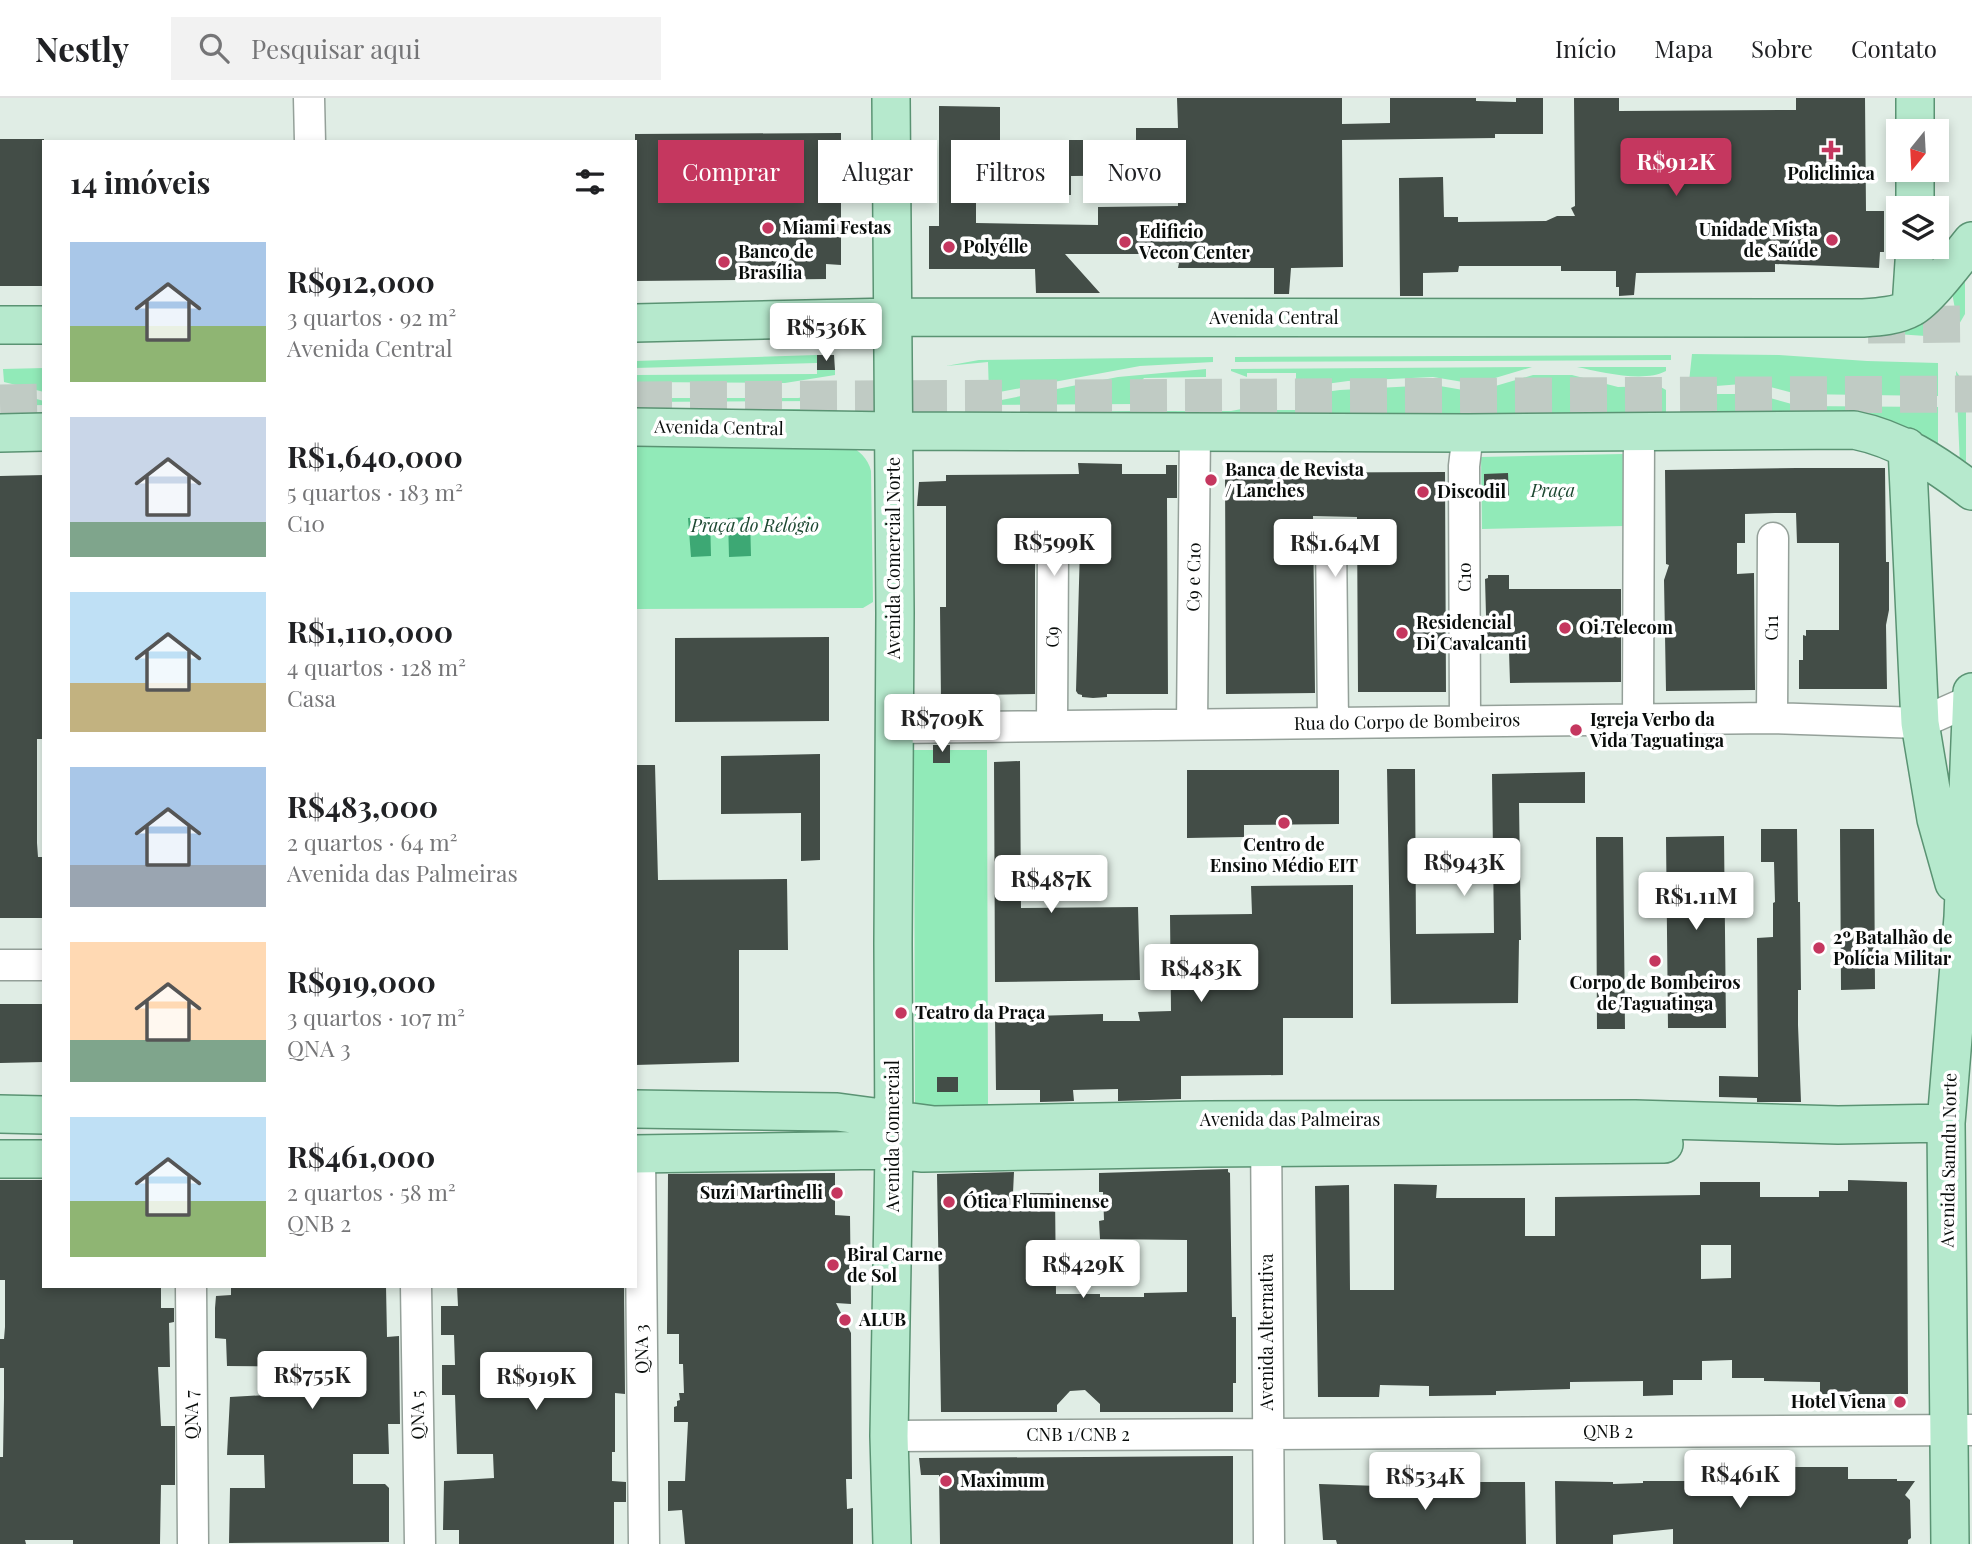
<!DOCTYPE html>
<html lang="pt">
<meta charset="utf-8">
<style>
body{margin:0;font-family:"Playfair Display",serif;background:#f2f2f2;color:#202124;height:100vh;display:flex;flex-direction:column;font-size:26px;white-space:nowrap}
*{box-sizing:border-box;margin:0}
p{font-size:23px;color:#757577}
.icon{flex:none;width:38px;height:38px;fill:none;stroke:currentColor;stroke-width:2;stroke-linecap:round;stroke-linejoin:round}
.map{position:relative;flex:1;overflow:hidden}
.side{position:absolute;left:42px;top:42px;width:595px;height:1148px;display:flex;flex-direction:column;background:#fff;border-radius:0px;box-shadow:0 4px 10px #0003}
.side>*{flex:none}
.hud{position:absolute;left:658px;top:42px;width:665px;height:63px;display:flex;gap:14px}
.needle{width:46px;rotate:198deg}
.controls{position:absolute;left:1886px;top:21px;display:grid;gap:14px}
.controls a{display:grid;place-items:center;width:63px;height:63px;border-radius:0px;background:#fff;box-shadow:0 4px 10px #0003;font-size:35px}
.price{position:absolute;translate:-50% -60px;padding:0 16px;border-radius:7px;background:#fff;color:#222;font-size:23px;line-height:46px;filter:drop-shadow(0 2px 4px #0008)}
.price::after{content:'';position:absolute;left:50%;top:42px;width:21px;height:16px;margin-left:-10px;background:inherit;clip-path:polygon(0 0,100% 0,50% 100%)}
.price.active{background:#c5375f;color:#fff}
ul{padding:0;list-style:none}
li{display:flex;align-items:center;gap:21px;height:175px;padding:0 28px}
li span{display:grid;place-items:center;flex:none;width:196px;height:140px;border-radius:0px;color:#555}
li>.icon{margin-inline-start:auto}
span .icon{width:84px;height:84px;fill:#fffc;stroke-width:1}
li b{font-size:30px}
h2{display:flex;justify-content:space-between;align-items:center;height:84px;padding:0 28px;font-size:30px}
.tag{padding:0 24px;border-radius:0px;background:#fff;box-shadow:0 4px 10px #0003;font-size:24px;line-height:63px}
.tag.active{background:#c5375f;color:#fff}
header{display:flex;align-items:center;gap:42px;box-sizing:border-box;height:98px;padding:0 35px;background:#fff;border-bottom:2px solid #e0e0e0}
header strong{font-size:33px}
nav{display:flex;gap:38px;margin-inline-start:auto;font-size:24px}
.search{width:490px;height:63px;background:#f2f2f2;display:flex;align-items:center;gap:18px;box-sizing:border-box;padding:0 24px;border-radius:0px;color:#757577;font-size:26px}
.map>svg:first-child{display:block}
.green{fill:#91eab8}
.water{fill:#3da874}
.building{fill:#434d47;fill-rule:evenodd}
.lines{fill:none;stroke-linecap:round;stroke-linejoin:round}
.major-tunnel{stroke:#c0cbc4;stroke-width:37;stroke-dasharray:37 18;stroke-linecap:butt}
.minor-casing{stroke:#94a099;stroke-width:33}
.major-casing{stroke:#5a9373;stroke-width:40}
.minor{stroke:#fff;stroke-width:30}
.major{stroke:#b6e9cd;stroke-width:37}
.poi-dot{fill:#c5375f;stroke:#fff;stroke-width:2.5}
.labels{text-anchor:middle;stroke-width:7;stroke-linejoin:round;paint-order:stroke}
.poi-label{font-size:18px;font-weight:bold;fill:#090d0b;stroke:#fff;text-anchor:start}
.street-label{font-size:18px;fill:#090d0b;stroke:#fff}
.park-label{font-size:18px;font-style:italic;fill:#1d4831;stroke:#fff}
</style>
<header>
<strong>Nestly</strong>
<div class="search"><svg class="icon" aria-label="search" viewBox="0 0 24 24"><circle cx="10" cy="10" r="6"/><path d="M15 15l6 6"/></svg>Pesquisar aqui</div>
<nav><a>Início</a><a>Mapa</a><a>Sobre</a><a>Contato</a></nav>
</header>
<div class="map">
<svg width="1972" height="1446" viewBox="0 0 1972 1446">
<rect width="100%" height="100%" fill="#e0ede5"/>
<path class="green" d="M1965,153v63l-7,12 -10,-56z
M1933,191l7,48 -145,-10z
M1692,256l87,1 88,6 71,2v33l-141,-2 -42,-11 -39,3 -15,5 -12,-9z
M817,257v8l-182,5v-7z
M1671,257v5l-436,2v-5z
M1213,259v5l-73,4 -151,28 -1,-32 -42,4 33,-6z
M1532,269l-57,17 -42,-7 -85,4 -52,7v-15h-49v4l-16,-6v-2z
M1577,269h89v4c-22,12 -65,1 -89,-4z
M44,270v24l-40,-10 -1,-13z
M1206,271v8l-62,1 -7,8v18l-161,1 142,-28z
M817,272h18v5l-50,8 -150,-1v-7l182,-1z
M1956,273l10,15v79l-6,2z
M1533,277h39l46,12 41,-1 7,4v28l-256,-4 -248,2v-5h69l16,-3 1,2h47l1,-14 44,-6 94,-5 41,7z
M3,292l41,11v4l-41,1z
M831,294v9l-196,1v-4h163z
M1715,296h41l43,12 139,1v43l-250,-32v-6l8,-7z
M831,309v5l-196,-3h191z
M906,313l58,2 173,-2v5h-231z
M635,344l212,3c12,5 21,13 24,26l2,131 -10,6 -228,1z
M1623,356l2,72 -143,3 -1,-72z
M914,652h73l1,361h-73z"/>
<path class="water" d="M710,419l1,39 -20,1 -3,-39z
M750,419l1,39 -22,1 -1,-39z"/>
<path class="building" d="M1177,0h165v26l48,-1v-25h86v3l40,1v-4h27v36h-48v4l-153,2 1,127 -52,1 -2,26h-15v-26h-96l1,-5 -28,-9h-86l35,39h-64l-1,-24h-106v-43h10v-120l61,1v33h136v-12h42zM1178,77v31l-80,1v18l-122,-2v-27l95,-1v-19z
M1574,0h45v13l177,-1v-12h69l1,113h18v41h-4l-1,16 -104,-4v8l-139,1 -2,22 -15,1v-9h-3v-16h-55v-5h-102l-1,6 -35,1v23h-23l-1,-118 44,-1 1,40h14v5l88,-1 11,-5h18l-4,-8 4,-2z
M841,35v132l-15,-1v15l-191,2v-147z
M0,41h44v147h-44z
M817,257h17l1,15h-18z
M1078,365l44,1v10h44v-9h11v33h-10l1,196h-61v3l-14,1 -11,-1v-2l-4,-1 -2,-3 4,-144 -6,1v-10h-9l-13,-5 -8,2 -6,6 -3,9v144l-58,1 -2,7h-34l-1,-95h6v-101h-29l2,-24 27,-1v-6l133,-1z
M1797,370h88l1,94h3v48l-3,15 1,64h-88v-29h4v-25l3,1v-6h33v-87h-42l-1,-30h-21l-30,1v29h-8v31l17,-1 1,117 -89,1 -2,-111 5,-15 -3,-1 -1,-94z
M1445,374l1,220h-88l-1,-175 -44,-1 2,177 -89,1 -1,-221z
M1508,375l1,26h-25v-25z
M44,377v264h-7v104l1,14h6v61h-44v-442z
M1488,477h21v14h112v93l-111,1 -1,-32h-22l-2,-72 3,-1z
M829,539v84l-154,1v-84z
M933,647h17v18h-17z
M820,656v106l-19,1v-48l-80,1v-58z
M1020,663l1,147 117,-1 2,73 -145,2 -1,-220z
M635,667h20l3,115 129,-1 1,71h-49v112l-104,3z
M1387,671h28l1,165 78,-1 -2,-159 93,-2v31h-66l2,137h-2l-1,63 -127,1z
M1187,672h152v54l-95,1v12l-57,1z
M1761,731h36l1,73h2l1,88h-3v35l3,77h-44v-4l-38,-1v-21l39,1 -1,-139 16,-1v-34l2,-1 -1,-40h-13z
M1840,731h34l1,160 -34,1z
M1724,738l2,192h-58l-2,-191z
M1596,739h27l2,192h-28z
M1353,787v133h-70v57l-102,1v23l-63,2v-12l-45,1 1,11 -34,1v-12h-44l-1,-73 108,-3v7h37l-2,-9 33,-1 -1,-96 82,-1 -1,-28z
M0,906h44v58l-44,1z
M937,979h21v15h-21z
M1228,1071v3l2,1 2,144h4v66h-3v29h-133v-8l-15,-14 -15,1 -13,14v7h-116l-4,-238 77,-2 -1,21h42l1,101h44v3h44v-4l43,-1v-52l-87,-1 -1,-18 5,-1 -1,-28h-4v-19z
M835,1075v42l15,1 1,88 -15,-1 15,30 1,146h-6l1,30 6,-1v36h-168l-3,-34 -14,1v-30h17l3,-59h-14v-15l3,-1v-5l3,-1 -1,-7h5l-1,-29h-4v-30h-12l1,-160z
M0,1082h44v106h117v22h13v14l-5,1 1,44h-12l3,59h14v59h-14l-1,59h-87v-4h-48l1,4h-26v-87h3l1,-59v-30h-4v-29h4l1,-12v-47h-5z
M1848,1082l59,2 1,212h-88v-12l-56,-1v-3h-32v-18l-30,1v19h-29v15l-30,1v-15l-73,1v7l-74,2v4l-67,1v-10l-49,-1 -1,12h-61l-3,-211 34,-1 1,105h44v-106l43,1 -1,13h89v38h30v-39l145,-2v-13h60v15h59v-6h29zM1701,1147h30v33l-30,1z
M231,1188h155l1,51 12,-1 1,88h-12l1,30h-36v30h32l4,4v54l-160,1 1,-55h35l-1,-33h-37l3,-58 109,-6 -1,-24 -111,-1 -1,-27 -11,-1v-30l1,-12 15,-1z
M457,1188h167l1,108 -10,-1v59h-3v29l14,1v20h-12v42h-155v-14h-16l1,-49 50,-3 -1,-24h-36l-2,-59h-13v-30h13l-1,-30h-13v-29h17z
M1427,1354h10v30h88l1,62h-189l-1,-4h-13l-4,-56 60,2 45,-3z
M1233,1358v88h-293l-1,-69h-18l-2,-17z
M1752,1367l-1,15 38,-1 -1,-12h60v12h49v2h18l-10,14 5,5 1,38 -3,2v4h-235v-15l-60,6v9h-57l-1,-63 58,1v2l30,-1v-2h87v-15z"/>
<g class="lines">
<path class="major-tunnel" d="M1868,227l104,-1
M635,302l1337,-6
M0,305l44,-1"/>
<defs>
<path id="minor" d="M309,0l1,44
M1331,439l2,185
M1772,620l1,-180
M1638,621l1,-287
M1465,623l-1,-255 4,-33
M1192,626l3,-293
M1052,627l1,-175
M894,630l878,-10 148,5 52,-23
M0,867h44
M1266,1026l3,420
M640,1056l4,390
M191,1188l2,258
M416,1188l4,258
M889,1338l1083,-6"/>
<path id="major" d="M891,0l4,515 -2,331 1,206 -5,286 3,108
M1915,0v33
M1915,72v38
M1911,210l4,-61
M635,225l258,-6 969,1c16,-1 35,-2 49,-10 18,-10 47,-50 61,-67
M0,227h44
M635,329l258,4 575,2 386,-3c45,9 81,33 118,61
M0,335l44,-1
M1907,349l13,276 16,96 18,64
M635,1011l202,3 97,13 272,-5 429,-1 203,6 108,-2
M0,1016l44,1
M635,1056l259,-4 29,3 284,-5 457,-4
M0,1061h44
M1950,1446l-4,-421 17,-206 9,-225"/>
</defs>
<use href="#minor" class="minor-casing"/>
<use href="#major" class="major-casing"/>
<use href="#minor" class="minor"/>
<use href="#major" class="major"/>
</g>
<g class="poi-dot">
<path d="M1827.5 41.5h7v7h7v7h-7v7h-7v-7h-7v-7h7z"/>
<circle cx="768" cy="130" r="7"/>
<circle cx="1832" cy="142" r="7"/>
<circle cx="1125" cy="144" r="7"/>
<circle cx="949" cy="149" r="7"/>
<circle cx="724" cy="164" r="7"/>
<circle cx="1211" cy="382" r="7"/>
<circle cx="1423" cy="394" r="7"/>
<circle cx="1565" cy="530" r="7"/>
<circle cx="1402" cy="535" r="7"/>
<circle cx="1576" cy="632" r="7"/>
<circle cx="1284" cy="725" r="7"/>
<circle cx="1819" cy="850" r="7"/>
<circle cx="1655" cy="863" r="7"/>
<circle cx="901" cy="915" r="7"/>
<circle cx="837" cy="1095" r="7"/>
<circle cx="949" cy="1104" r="7"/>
<circle cx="833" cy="1167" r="7"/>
<circle cx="845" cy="1222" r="7"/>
<circle cx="1900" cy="1304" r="7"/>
<circle cx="946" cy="1383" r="7"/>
</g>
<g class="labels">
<g class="poi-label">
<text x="1831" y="82" text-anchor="middle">Policlinica</text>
<text x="782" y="136">Miami Festas</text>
<text x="1818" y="138" text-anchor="end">Unidade Mista<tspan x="1818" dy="21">de Saúde</tspan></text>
<text x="1139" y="140">Edificio<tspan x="1139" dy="21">Vecon Center</tspan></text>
<text x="963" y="155">Polyélle</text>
<text x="738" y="160">Banco de<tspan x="738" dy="21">Brasília</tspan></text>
<text x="1225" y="378">Banca de Revista<tspan x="1225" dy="21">/ Lanches</tspan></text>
<text x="1437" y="400">Discodil</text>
<text x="1416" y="531">Residencial<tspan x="1416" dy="21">Di Cavalcanti</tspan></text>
<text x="1579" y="536">Oi Telecom</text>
<text x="1590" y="628">Igreja Verbo da<tspan x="1590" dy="21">Vida Taguatinga</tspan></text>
<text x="1284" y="753" text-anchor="middle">Centro de<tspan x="1284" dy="21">Ensino Médio EIT</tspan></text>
<text x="1833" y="846">2º Batalhão de<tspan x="1833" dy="21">Polícia Militar</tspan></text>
<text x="1655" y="891" text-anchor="middle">Corpo de Bombeiros<tspan x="1655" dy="21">de Taguatinga</tspan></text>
<text x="915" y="921">Teatro da Praça</text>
<text x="823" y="1101" text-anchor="end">Suzi Martinelli</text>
<text x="963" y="1110">Ótica Fluminense</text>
<text x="847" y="1163">Biral Carne<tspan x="847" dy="21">de Sol</tspan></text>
<text x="859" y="1228">ALUB</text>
<text x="1886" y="1310" text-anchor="end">Hotel Viena</text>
<text x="960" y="1389">Maximum</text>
</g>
<g class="street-label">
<text x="1274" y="226">Avenida Central</text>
<text transform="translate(719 330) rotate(1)" y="6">Avenida Central</text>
<text transform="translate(894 460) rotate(-90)" y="6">Avenida Comercial Norte</text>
<text transform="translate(1194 479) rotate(-89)" y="6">C9 e C10</text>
<text transform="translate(1465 479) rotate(-90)" y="6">C10</text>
<text transform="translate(1772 530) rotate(-90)" y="6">C11</text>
<text transform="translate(1053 539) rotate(-90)" y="6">C9</text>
<text transform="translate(1407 624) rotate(-1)" y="6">Rua do Corpo de Bombeiros</text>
<text x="1290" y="1028">Avenida das Palmeiras</text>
<text transform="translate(893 1038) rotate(-90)" y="6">Avenida Comercial</text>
<text transform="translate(1949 1062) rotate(-89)" y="6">Avenida Samdu Norte</text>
<text transform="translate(1267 1234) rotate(-90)" y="6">Avenida Alternativa</text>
<text transform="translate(642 1251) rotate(-91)" y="6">QNA 3</text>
<text transform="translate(192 1317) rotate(-90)" y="6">QNA 7</text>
<text transform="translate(418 1317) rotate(-91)" y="6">QNA 5</text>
<text x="1608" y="1340">QNB 2</text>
<text x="1078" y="1343">CNB 1/CNB 2</text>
</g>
<g class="park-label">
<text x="1553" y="399">Praça</text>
<text x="755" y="434">Praça do Relógio</text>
</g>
</g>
</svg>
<div class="controls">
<a><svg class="needle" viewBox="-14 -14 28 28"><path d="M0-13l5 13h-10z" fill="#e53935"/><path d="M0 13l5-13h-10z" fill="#757577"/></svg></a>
<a><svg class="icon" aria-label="layers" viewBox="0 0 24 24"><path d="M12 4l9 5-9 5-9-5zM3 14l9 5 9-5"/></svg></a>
</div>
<b class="price active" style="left:1676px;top:100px">R$912K</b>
<b class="price" style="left:826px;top:265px">R$536K</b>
<b class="price" style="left:1054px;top:480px">R$599K</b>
<b class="price" style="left:1335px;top:481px">R$1.64M</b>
<b class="price" style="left:942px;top:656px">R$709K</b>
<b class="price" style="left:1464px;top:800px">R$943K</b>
<b class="price" style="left:1051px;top:817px">R$487K</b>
<b class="price" style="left:1696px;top:834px">R$1.11M</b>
<b class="price" style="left:1201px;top:906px">R$483K</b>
<b class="price" style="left:1083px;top:1202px">R$429K</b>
<b class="price" style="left:312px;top:1313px">R$755K</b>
<b class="price" style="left:536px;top:1314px">R$919K</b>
<b class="price" style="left:1740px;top:1412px">R$461K</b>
<b class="price" style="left:1425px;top:1414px">R$534K</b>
<div class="hud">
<a class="tag active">Comprar</a>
<a class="tag">Alugar</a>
<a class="tag">Filtros</a>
<a class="tag">Novo</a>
</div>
<section class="side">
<h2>14 imóveis<svg class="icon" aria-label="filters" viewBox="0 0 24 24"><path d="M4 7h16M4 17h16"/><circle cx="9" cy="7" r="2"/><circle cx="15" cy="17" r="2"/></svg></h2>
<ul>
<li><span style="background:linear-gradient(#a9c7e8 60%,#8fb573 0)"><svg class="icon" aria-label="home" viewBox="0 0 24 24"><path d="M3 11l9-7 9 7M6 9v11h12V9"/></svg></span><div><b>R$912,000</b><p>3 quartos · 92 m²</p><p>Avenida Central</p></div></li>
<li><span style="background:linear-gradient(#c9d6e8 75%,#7fa58c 0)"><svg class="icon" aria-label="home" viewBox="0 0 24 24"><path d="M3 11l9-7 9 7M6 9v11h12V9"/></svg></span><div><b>R$1,640,000</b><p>5 quartos · 183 m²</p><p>C10</p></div></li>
<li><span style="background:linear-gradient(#bfe0f5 65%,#c2b280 0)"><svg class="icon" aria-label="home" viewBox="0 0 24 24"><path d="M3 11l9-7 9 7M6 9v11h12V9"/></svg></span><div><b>R$1,110,000</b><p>4 quartos · 128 m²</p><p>Casa</p></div></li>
<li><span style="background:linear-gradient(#a9c7e8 70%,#9aa5b1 0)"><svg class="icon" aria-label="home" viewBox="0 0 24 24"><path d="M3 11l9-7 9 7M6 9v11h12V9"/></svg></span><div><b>R$483,000</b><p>2 quartos · 64 m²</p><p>Avenida das Palmeiras</p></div></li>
<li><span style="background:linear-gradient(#ffd9b3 70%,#7fa58c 0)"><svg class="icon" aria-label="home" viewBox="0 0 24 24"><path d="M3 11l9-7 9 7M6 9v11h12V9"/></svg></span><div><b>R$919,000</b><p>3 quartos · 107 m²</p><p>QNA 3</p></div></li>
<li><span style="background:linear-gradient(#bfe0f5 60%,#8fb573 0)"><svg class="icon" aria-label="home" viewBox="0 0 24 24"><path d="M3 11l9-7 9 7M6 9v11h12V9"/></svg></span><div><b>R$461,000</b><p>2 quartos · 58 m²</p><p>QNB 2</p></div></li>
</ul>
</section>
</div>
